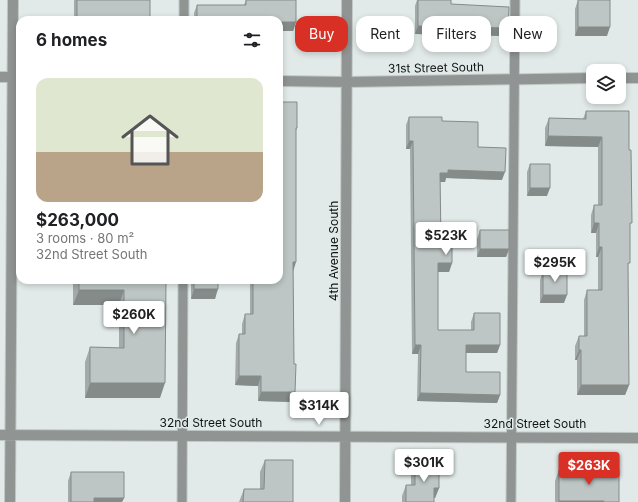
<!DOCTYPE html>
<meta charset="utf-8">
<style>
body{margin:0;font-family:Inter,sans-serif;background:#f2f2f2;color:#202124;height:100vh;display:flex;flex-direction:column;font-size:15px;white-space:nowrap}
*{box-sizing:border-box;margin:0}
p{font-size:13px;color:#757577}
.icon{flex:none;width:22px;height:22px;fill:none;stroke:currentColor;stroke-width:2;stroke-linecap:round;stroke-linejoin:round}
.map{position:relative;flex:1;overflow:hidden}
.sheet{position:absolute;left:16px;top:16px;width:267px;height:268px;display:flex;flex-direction:column;background:#fff;border-radius:12px;box-shadow:0 2px 6px #0003}
.sheet>*{flex:none}
.hud{position:absolute;left:295px;top:16px;width:283px;height:36px;display:flex;gap:8px}
.controls{position:absolute;left:586px;top:64px;display:grid;gap:8px}
.controls a{display:grid;place-items:center;width:40px;height:40px;border-radius:8px;background:#fff;box-shadow:0 2px 6px #0003;font-size:20px}
.price{position:absolute;translate:-50% -34px;padding:0 9px;border-radius:4px;background:#fff;color:#222;font-size:13px;line-height:26px;filter:drop-shadow(0 1px 2px #0008)}
.price::after{content:'';position:absolute;left:50%;top:24px;width:12px;height:9px;margin-left:-6px;background:inherit;clip-path:polygon(0 0,100% 0,50% 100%)}
.price.current{background:#d93025;color:#fff}
ul{padding:0;list-style:none}
li{display:grid;align-content:center;gap:8px;height:212px;padding:0 20px}
li span{display:grid;place-items:center;height:124px;border-radius:12px;color:#555}
li>.icon{margin-inline-start:auto}
span .icon{width:72px;height:72px;fill:#fffc;stroke-width:1}
li b{font-size:17px}
h2{display:flex;justify-content:space-between;align-items:center;height:48px;padding:0 20px;font-size:17px}
.chip{padding:0 14px;border-radius:12px;background:#fff;box-shadow:0 2px 6px #0003;font-size:14px;line-height:36px}
.chip.current{background:#d93025;color:#fff}
.map>svg:first-child{display:block}
.lines{fill:none;stroke-linecap:round;stroke-linejoin:round}
.service-casing{stroke:#c0c8c6;stroke-width:11}
.minor-casing{stroke:#c0c8c6;stroke-width:12}
.service{stroke:#909493;stroke-width:9}
.minor{stroke:#909493;stroke-width:10}
.wall{fill:#a3aaa9}
.shaded-wall{fill:#848b89}
.building{fill:#bdc6c4;stroke:#848b89}
.labels{text-anchor:middle;stroke-width:3;stroke-linejoin:round;paint-order:stroke}
.street-label{font-size:12px;fill:#101312;stroke:#e1eae8}
</style>
<div class="map">
<svg width="638" height="502" viewBox="0 0 638 502">
<rect width="100%" height="100%" fill="#e1eae8"/>
<g class="lines">
<defs>
<path id="service" d="M184,20v-20
M182,502l1,-222
M511,502l4,-502"/>
<path id="minor" d="M0,77h20
M619,78h19
M279,81l68,1 246,-4
M0,435l638,3
M10,502l3,-502
M345,502l2,-502"/>
</defs>
<use href="#service" class="service-casing"/>
<use href="#minor" class="minor-casing"/>
<use href="#service" class="service"/>
<use href="#minor" class="minor"/>
</g>
<path class="wall" d="M74,0h47l29,20h-76z
M246,0h50v22l-3,9h-14v-11h-85v-7l3,-8h47z
M417,0h34v4l57,24 -3,8 -90,-2v-28z
M578,0l29,36h-32v-27z
M279,102l18,26 -1,3 -3,139 1,94 1,28 -3,10 -34,-1v-15l-23,-1 1,-42 3,-9h3v-10l3,-10h5v-34h29z
M586,111l43,39 1,77 -2,41 1,117 -4,10h-48v-35h-2v-14l4,-10h5v-36l3,-10h11v-33h-2v-24h-5v-18l3,-10h4v-58l-53,-1v-18l4,-10 34,1z
M409,117l33,4 36,26 24,33 -56,-2 -1,4h-5l1,62 11,19 -3,9h-11v58h33v-8l3,-9 26,32 -3,8h-31v19l34,23 -3,8 -80,-2 1,-47h-6l-2,-205h-4v-24z
M530,164l17,32h-20v-24z
M480,230l29,19 -3,8h-29v-18z
M543,271l21,32h-24v-23z
M73,280h93l-6,118h-75v-36l5,-15 29,1v-43h-46z
M191,280h27l-3,19h-24z
M265,460l28,42h-54l5,-13h16v-17z
M415,463l24,25 -4,10h-1v4h-32v-6l4,-11h5v-11z
M559,470l60,32h-64v-21z
M71,472l53,26 -2,4h-54v-21z"/>
<path class="shaded-wall" d="M279,22h17l-3,9h-14z
M418,26l90,2 -3,8 -90,-2z
M578,27h32l-3,9h-32z
M548,136l54,1 -4,10 -53,-1z
M409,141h4l-3,8h-4z
M448,170l57,2 -3,8 -56,-2 -1,4h-8l3,-9z
M530,188h20l-3,8h-20z
M594,223h5l-3,10h-5z
M599,247h3l-4,10h-2z
M480,249h29l-3,8h-29z
M293,262h3l-3,10z
M438,263h14l-3,9h-14z
M194,289h24l-3,10h-24z
M79,290h45l-5,15h-46z
M543,295h24l-3,8h-24z
M415,345h6l-3,9h-6z
M466,345h34l-3,8h-34z
M579,350h2l-4,10h-2z
M239,376h22l-3,10 -23,-1z
M90,383h75l-5,15h-75z
M581,385h48l-4,10h-48z
M261,392h34l-3,10 -34,-1z
M420,393l80,2 -3,8 -80,-2z
M434,488h5l-4,10h-5z
M94,498h30l-2,4h-30z
M559,501h45l-1,1h-45z"/>
<path class="building" d="M77,0h73v20h-73z
M246,0h50v22h-17v-2h-82v-15h49z
M418,0h33v4l58,3 -1,21 -90,-2z
M578,0h32v27h-32z
M279,102h18v26h-1v134h-3l1,102h2l-1,28h-34v-16h-22v-42h6v-20h8v-34h26z
M586,111h43v39h2l1,73h-2v40h-2l1,122h-48v-35h-2v-14h8v-46h15v-43h-3v-24h-5v-18h8v-68l-54,-1 1,-18 37,1z
M409,117h33v4l36,1v25l28,1 -1,24 -57,-2v3h-8l1,71h11v19h-14v67h36v-17h26v32h-34v27h34v23l-80,-2 1,-48h-6l-2,-204h-4z
M530,164h20v24h-20z
M480,230h29v19h-29z
M543,271h24v24h-24z
M79,280h87l-1,103h-75v-36l34,1v-58h-45z
M194,280h24v9h-24z
M265,460h28v42h-50l1,-13h20z
M415,463h24v25h-5v14h-28v-17h9z
M559,470h60v32h-15v-1h-45z
M71,472h53v26h-30v4h-23z"/>
<g class="labels">
<g class="street-label">
<text transform="translate(436 68) rotate(-1)" y="4">31st Street South</text>
<text transform="translate(334 251) rotate(-90)" y="4">4th Avenue South</text>
<text x="211" y="427">32nd Street South</text>
<text x="535" y="428">32nd Street South</text>
</g>
</g>
</svg>
<div class="controls">
<a><svg class="icon" aria-label="layers" viewBox="0 0 24 24"><path d="M12 4l9 5-9 5-9-5zM3 14l9 5 9-5"/></svg></a>
</div>
<b class="price" style="left:446px;top:256px">$523K</b>
<b class="price" style="left:555px;top:283px">$295K</b>
<b class="price" style="left:134px;top:335px">$260K</b>
<b class="price" style="left:319px;top:426px">$314K</b>
<b class="price" style="left:424px;top:483px">$301K</b>
<b class="price current" style="left:589px;top:486px">$263K</b>
<div class="hud">
<a class="chip current">Buy</a>
<a class="chip">Rent</a>
<a class="chip">Filters</a>
<a class="chip">New</a>
</div>
<section class="sheet">
<h2>6 homes<svg class="icon" aria-label="filters" viewBox="0 0 24 24"><path d="M4 7h16M4 17h16"/><circle cx="9" cy="7" r="2"/><circle cx="15" cy="17" r="2"/></svg></h2>
<ul>
<li><span style="background:linear-gradient(#dfe7d0 60%,#b9a48a 0)"><svg class="icon" aria-label="home" viewBox="0 0 24 24"><path d="M3 11l9-7 9 7M6 9v11h12V9"/></svg></span><div><b>$263,000</b><p>3 rooms · 80 m²</p><p>32nd Street South</p></div></li>
</ul>
</section>
</div>
